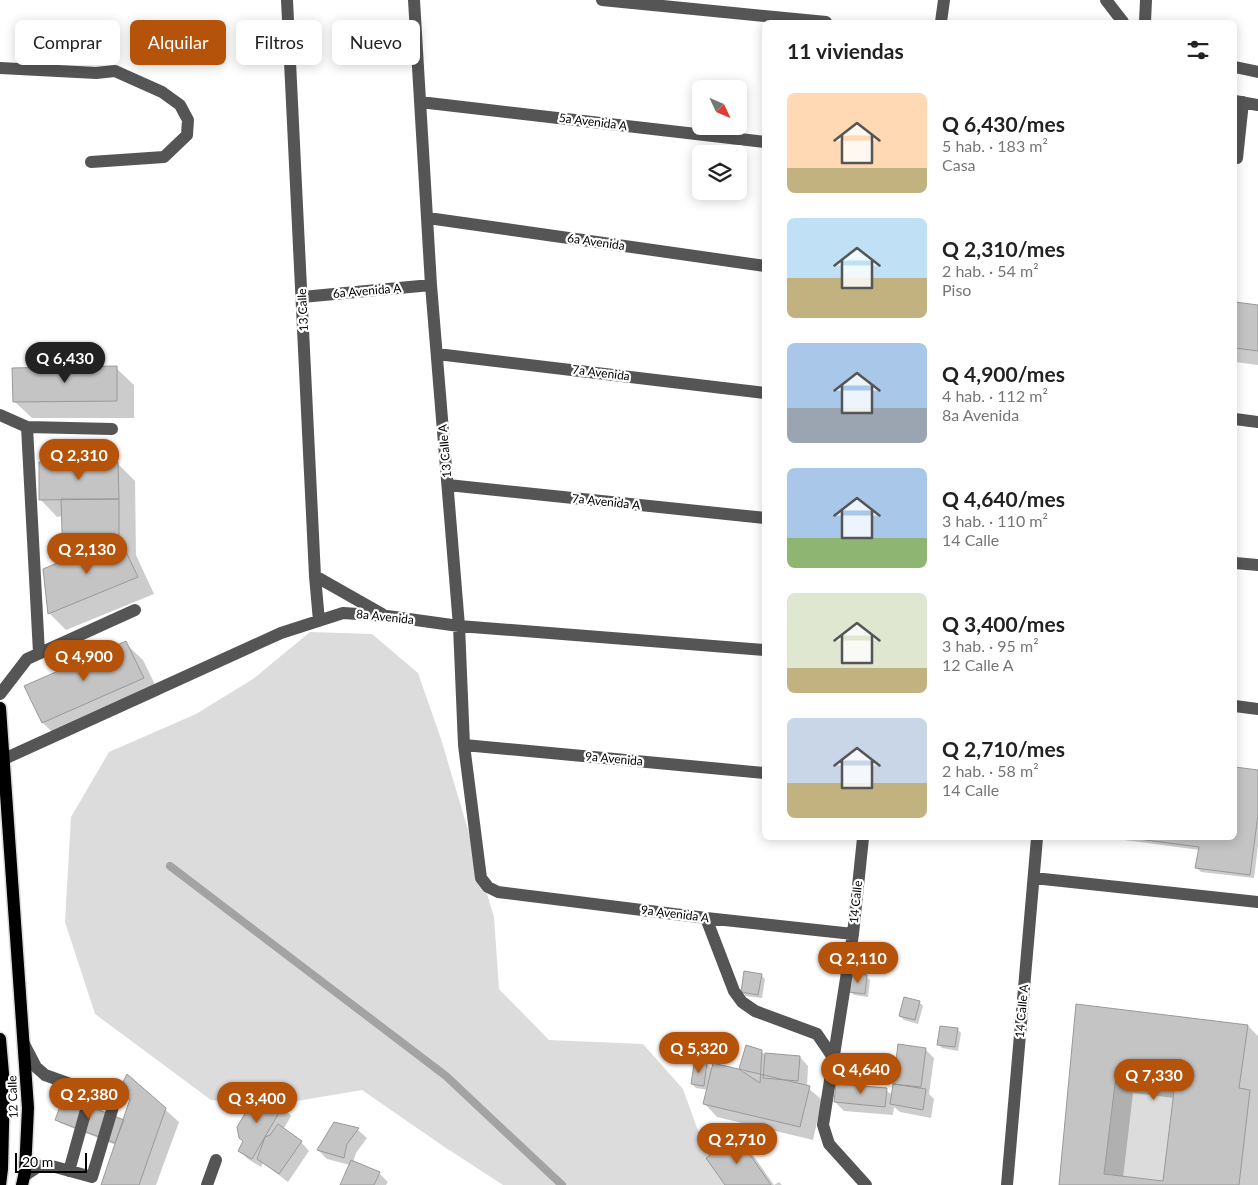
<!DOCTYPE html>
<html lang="es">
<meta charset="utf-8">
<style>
body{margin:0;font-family:Lato,sans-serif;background:#f2f2f2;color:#222;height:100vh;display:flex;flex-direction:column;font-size:19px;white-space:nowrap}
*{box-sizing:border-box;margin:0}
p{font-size:16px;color:#767676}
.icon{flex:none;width:28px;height:28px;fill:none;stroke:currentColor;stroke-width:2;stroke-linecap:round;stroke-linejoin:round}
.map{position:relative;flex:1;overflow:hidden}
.details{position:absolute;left:762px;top:20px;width:475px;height:820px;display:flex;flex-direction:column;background:#fff;border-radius:8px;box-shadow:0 2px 12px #0003}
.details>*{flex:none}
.top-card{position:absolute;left:15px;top:20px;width:475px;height:45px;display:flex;gap:10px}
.needle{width:32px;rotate:134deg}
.fabs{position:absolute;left:692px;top:80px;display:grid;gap:10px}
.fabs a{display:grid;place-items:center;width:55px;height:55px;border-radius:8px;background:#fff;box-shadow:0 2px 12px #0003;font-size:25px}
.scale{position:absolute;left:15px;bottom:12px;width:72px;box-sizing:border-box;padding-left:5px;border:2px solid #000;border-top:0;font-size:14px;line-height:18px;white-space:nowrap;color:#000;-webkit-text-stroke:4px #fff;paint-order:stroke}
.price{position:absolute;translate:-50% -42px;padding:0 11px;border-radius:18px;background:#b45309;color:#fff;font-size:16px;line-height:32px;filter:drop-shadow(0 1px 2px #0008)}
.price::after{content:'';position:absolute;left:50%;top:30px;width:15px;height:11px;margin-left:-8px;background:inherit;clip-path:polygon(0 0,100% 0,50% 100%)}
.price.selected{background:#222;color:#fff}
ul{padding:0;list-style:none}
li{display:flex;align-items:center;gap:15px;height:125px;padding:0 25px}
li span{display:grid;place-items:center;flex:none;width:140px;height:100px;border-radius:8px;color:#555}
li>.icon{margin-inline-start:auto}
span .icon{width:60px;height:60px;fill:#fffc;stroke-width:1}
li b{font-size:21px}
h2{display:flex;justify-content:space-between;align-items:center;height:60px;padding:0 25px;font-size:21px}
.chip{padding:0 18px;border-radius:8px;background:#fff;box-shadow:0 2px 12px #0003;font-size:18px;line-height:45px}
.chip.selected{background:#b45309;color:#fff}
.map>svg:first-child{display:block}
.green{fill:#dcdcdc}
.shadow{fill:#0003;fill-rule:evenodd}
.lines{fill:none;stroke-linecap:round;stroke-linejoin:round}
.stream{stroke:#a3a3a3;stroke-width:8}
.building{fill:#c4c4c4;stroke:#999;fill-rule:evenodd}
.major-casing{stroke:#dbdbdb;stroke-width:15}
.minor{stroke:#555;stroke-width:12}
.major{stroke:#000;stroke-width:12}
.labels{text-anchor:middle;stroke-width:4.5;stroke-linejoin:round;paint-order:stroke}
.street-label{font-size:12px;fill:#000;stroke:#fff}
</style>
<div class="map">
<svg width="1258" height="1185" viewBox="0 0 1258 1185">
<rect width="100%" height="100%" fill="#fff"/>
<path class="green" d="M310,632l62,2 46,39 23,66 53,178 5,72 50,51 94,4 40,45 14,39 30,57h-224l-60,-39 -81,-56 -83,14 -68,-4 -116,-86 -30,-92 6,-105 38,-65 87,-38 57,-35z
M1116,1076l59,7 -12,98 -59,-7z"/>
<path class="shadow" d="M1235,303l23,3v59l-23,-3z
M116,368l18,17v33h-102l-18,-17z
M118,464l17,17 1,74 18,39 -88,36 -17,-17 16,-51 -2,-46 -6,1 -17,-18z
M125,643l18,17 17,35 -100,45 -17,-17 -17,-36z
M1235,768l23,3v75l-4,32 -53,-6 -4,-4 3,-18 -91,-12h126z
M761,975l4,4 -3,19 -16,-2 -4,-4z
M866,976l4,4 -2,17 -14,-2 -4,-4z
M919,1002l4,4 -5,18 -14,-4 -4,-4z
M1078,1006l170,20 10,10v149h-198zM1133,1093l41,5 -10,85 -41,-5z
M957,1029l4,4 -3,18 -16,-3 -4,-4z
M899,1046l26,3 9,9 -5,36 5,5 -3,19 -31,-6 -6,-5 -1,8 -49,-4 -9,-9 51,-12 6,5z
M761,1051l5,5 34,1 8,9 -1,21 15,13 -9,40 -96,-23 -13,-14 4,-13 -12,-2 -4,-4 3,-19 12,-1 5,5 31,3z
M128,1076l51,46 -23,63h-54l14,-40 -56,-22 -4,-4 68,3 7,-19 -12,-11z
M259,1094l24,13 8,9 -8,14 18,12 8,9 -21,31 -25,-19 -2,4 -13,-8 -9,-8 5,-9z
M335,1123l23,7 9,8 -11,15 -3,9 26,11 9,9 -2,3h-45l9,-20 -23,-6 -9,-9z
M737,1138l13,13 24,34 5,-3 3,3h-55z"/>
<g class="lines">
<path class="stream" d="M170,866l276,210 116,109"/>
</g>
<path class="building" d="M1235,302l23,3v46l-23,-3z
M117,366v35l-104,1 -1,-34z
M39,462h79l1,37 -80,1z
M61,499h58v38l-56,25z
M119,537l19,40 -90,37 -5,-45z
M126,641l18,37 -102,45 -18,-37z
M1235,767l23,3v45l-8,60 -55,-7 4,-21 -69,-9h105z
M744,971l18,3 -4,21 -17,-3z
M851,973l16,2 -2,19 -16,-2z
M904,997l16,4 -5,19 -16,-4z
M1076,1004l172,21 -9,63 11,2 -11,95h-180zM1116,1076l59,7 -12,98 -59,-7z
M940,1026l18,2 -3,19 -18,-2z
M898,1044l28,4 -5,39 -28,-3z
M746,1045l16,5 -2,33 -21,-14z
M765,1053l35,3 -2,25 -35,-3z
M707,1062l-3,24 -13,-2 3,-20z
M713,1063l97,23 -10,41 -97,-23z
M127,1074l39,34 -27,77h-38l29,-86 -12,-7z
M836,1084l51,4 -2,19 -51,-5z
M893,1084l33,5 -3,21 -33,-6z
M258,1092l25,14 -31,53 -14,-8 5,-10 -4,-3 -2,-11z
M64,1096l60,24 -9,23 -60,-23z
M334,1122l25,6 -12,16 -3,14 -27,-8z
M278,1124l24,17 -23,33 -22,-15 8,-22 5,-2z
M737,1136l34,49h-46l-19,-27z
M351,1160l29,12 -6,13h-34z"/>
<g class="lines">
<defs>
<path id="major" d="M0,708l28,400 -3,64 -3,13
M0,1039l4,46 -2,84 -2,16"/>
</defs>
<use href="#major" class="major-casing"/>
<path class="minor" d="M287,0l28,576 4,45
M414,0l17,285 28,341 5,119 17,133 7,9 10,5 208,26 147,16
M602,0l224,22
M1106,0l17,22
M941,22l3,-22
M1145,22l1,-22
M1235,67l23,5
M0,68l96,5 19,-2 47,21 18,13 8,15 -1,15 -23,22 -73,5
M1235,101l23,4
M420,102l345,40
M1237,158l6,-56
M428,218l337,48
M302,297l129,-12
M437,354l328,39
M0,415l27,12 85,2
M1235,419l23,3
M27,427l12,226
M448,485l317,33
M1235,563l23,2
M315,576l67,38
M0,694l27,-35 108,-49
M1235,706l23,3
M464,745l301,28
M4,759l277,-126 62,-20 44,3 72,10 306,24
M863,838l-10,96 -30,191 6,19 37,41
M1034,878l224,24
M706,918l28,73 8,11 13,9 62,23 17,25
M24,1044l12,23 9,8 70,25 -23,77 -44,-12 -9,1 -15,10
M69,1171l22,-79
M207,1185l9,-25
M1007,1185l30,-347"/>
<use href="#major" class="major"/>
</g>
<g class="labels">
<g class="street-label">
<text transform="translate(593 122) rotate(7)" y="4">5a Avenida A</text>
<text transform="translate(596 242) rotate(8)" y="4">6a Avenida</text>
<text transform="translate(367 291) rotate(-5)" y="4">6a Avenida A</text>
<text transform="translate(303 310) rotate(-93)" y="4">13 Calle</text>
<text transform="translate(601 373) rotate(7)" y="4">7a Avenida</text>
<text transform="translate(445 451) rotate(-95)" y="4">13 Calle A</text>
<text transform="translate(606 502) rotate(6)" y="4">7a Avenida A</text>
<text transform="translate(385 617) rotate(6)" y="4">8a Avenida</text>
<text transform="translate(614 759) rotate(5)" y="4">9a Avenida</text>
<text transform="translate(856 902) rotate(-84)" y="4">14 Calle</text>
<text transform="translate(675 914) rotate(7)" y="4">9a Avenida A</text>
<text transform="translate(1022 1011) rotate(-85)" y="4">14 Calle A</text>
<text transform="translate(13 1097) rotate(-92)" y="4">12 Calle</text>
</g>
</g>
</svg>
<div class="fabs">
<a><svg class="needle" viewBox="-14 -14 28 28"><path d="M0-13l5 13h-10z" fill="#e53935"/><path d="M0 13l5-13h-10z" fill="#767676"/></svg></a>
<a><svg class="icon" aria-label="layers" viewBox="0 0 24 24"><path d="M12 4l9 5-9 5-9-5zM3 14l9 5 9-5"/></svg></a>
</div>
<div class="scale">20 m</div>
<b class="price selected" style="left:65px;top:384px">Q 6,430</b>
<b class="price" style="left:79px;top:481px">Q 2,310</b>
<b class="price" style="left:87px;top:575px">Q 2,130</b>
<b class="price" style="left:84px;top:682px">Q 4,900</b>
<b class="price" style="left:858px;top:984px">Q 2,110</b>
<b class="price" style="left:699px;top:1074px">Q 5,320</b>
<b class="price" style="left:861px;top:1095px">Q 4,640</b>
<b class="price" style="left:1154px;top:1101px">Q 7,330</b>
<b class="price" style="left:89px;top:1120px">Q 2,380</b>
<b class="price" style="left:257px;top:1124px">Q 3,400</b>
<b class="price" style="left:737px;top:1165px">Q 2,710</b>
<div class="top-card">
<a class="chip">Comprar</a>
<a class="chip selected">Alquilar</a>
<a class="chip">Filtros</a>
<a class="chip">Nuevo</a>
</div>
<section class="details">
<h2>11 viviendas<svg class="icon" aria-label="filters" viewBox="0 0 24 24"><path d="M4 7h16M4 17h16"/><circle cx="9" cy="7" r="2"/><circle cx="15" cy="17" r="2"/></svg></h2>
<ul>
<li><span style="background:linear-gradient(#ffd9b3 75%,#c2b280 0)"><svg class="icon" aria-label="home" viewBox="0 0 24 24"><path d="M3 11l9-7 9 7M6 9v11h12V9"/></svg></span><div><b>Q 6,430/mes</b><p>5 hab. · 183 m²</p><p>Casa</p></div></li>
<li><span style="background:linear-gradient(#bfe0f5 60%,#c2b280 0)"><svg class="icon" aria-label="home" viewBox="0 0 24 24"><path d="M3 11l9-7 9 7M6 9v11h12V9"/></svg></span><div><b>Q 2,310/mes</b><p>2 hab. · 54 m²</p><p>Piso</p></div></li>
<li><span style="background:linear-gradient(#a9c7e8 65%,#9aa5b1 0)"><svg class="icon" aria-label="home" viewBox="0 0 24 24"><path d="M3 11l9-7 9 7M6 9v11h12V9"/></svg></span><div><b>Q 4,900/mes</b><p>4 hab. · 112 m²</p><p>8a Avenida</p></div></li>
<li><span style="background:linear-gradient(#a9c7e8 70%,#8fb573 0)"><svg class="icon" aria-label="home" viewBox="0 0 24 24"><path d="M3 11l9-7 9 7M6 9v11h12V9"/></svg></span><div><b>Q 4,640/mes</b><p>3 hab. · 110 m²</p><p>14 Calle</p></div></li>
<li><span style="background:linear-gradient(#dfe7d0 75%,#c2b280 0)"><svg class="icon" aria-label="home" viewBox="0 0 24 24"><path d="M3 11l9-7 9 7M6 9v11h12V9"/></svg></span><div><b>Q 3,400/mes</b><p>3 hab. · 95 m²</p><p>12 Calle A</p></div></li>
<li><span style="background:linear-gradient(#c9d6e8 65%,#c2b280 0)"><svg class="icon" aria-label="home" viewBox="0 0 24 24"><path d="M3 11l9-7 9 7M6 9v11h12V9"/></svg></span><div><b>Q 2,710/mes</b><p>2 hab. · 58 m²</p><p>14 Calle</p></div></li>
</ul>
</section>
</div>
